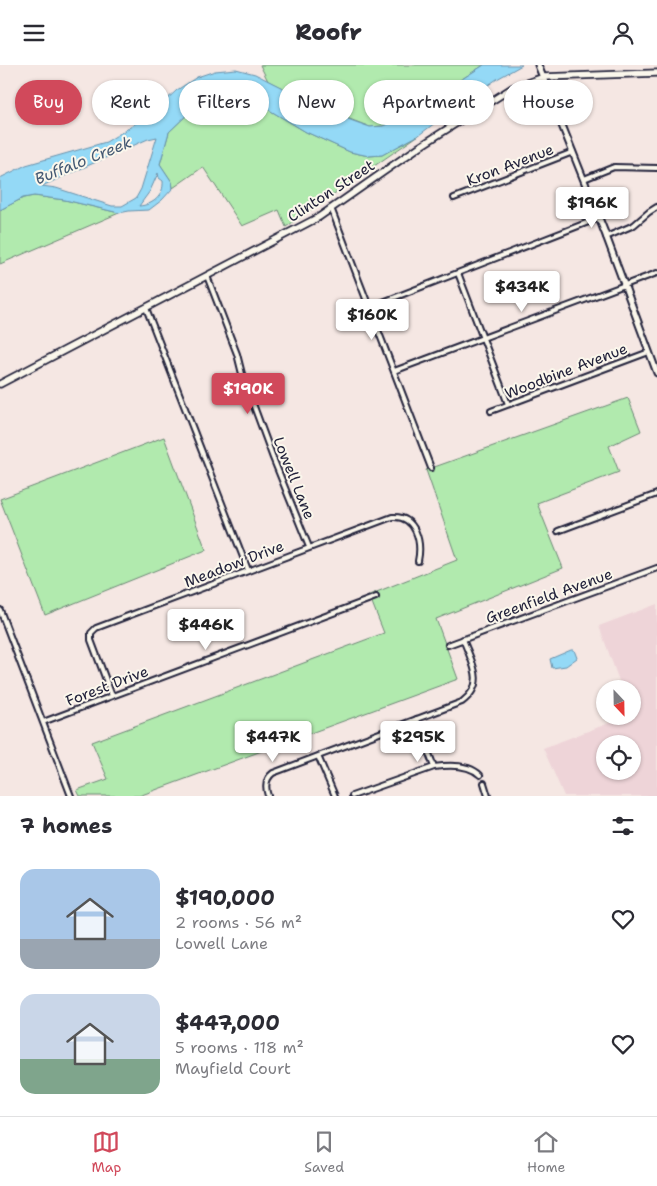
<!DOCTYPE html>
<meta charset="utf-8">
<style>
body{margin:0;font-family:"Shantell Sans",sans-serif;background:#f2f2f3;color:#2b2b33;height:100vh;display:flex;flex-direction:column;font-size:19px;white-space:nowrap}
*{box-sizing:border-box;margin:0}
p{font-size:16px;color:#7c7c81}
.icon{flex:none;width:28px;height:28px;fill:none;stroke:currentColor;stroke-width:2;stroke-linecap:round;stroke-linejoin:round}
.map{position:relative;height:731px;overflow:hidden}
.panel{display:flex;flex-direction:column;background:#fff;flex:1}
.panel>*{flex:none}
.hud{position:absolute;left:15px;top:15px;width:628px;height:45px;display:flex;gap:10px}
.needle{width:32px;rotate:158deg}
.fabs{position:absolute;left:596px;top:615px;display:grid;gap:10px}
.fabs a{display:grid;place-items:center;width:45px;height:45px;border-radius:50%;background:#fff;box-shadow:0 1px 4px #0004;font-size:25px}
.price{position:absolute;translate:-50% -42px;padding:0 11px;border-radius:5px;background:#fff;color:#222;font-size:16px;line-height:32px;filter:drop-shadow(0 1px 2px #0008)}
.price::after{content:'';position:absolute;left:50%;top:30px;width:15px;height:11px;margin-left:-8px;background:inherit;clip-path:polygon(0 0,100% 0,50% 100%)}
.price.active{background:#d1495b;color:#fff}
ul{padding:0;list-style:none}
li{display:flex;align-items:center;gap:15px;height:125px;padding:0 20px}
li span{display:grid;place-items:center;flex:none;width:140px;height:100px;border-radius:15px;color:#555}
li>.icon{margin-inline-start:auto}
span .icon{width:60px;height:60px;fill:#fffc;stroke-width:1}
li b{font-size:21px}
h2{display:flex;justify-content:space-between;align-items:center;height:60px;padding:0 20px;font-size:21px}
.pill{padding:0 18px;border-radius:22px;background:#fff;box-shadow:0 1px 4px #0004;font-size:18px;line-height:45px}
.pill.active{background:#d1495b;color:#fff}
header{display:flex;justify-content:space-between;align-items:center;height:65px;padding:0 20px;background:#fff;font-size:22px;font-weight:800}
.tabs{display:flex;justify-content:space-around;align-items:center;height:70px;border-top:1px solid #e1e1e2;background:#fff;font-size:14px;color:#7c7c81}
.tabs a{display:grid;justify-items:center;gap:2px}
.tabs .active{color:#d1495b}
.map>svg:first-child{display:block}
.built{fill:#eed4d8;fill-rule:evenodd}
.green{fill:#b1eaae;stroke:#6a8674}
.water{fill:#94d9f6;stroke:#6690ab;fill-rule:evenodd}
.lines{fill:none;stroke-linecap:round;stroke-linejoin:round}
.minor-casing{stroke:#22223b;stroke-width:8}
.secondary-casing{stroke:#22223b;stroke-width:9}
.primary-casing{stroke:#22223b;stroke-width:9}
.minor{stroke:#fbf7ec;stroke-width:4}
.secondary{stroke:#fbf7ec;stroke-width:5}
.primary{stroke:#fbf7ec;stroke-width:5.5}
.labels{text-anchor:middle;stroke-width:4;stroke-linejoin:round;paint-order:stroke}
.street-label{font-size:15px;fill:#22223b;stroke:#fbf7ec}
.water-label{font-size:16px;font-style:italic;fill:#445973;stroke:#fbf7ec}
</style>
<header><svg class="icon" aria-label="menu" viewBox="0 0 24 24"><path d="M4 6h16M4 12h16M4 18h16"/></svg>Roofr<svg class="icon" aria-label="person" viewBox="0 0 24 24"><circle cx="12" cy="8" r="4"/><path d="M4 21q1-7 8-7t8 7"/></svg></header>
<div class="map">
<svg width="657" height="731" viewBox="0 0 657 731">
<rect width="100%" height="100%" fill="#f5e7e3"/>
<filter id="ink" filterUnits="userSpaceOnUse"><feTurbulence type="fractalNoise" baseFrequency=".02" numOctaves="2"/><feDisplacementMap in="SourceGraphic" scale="10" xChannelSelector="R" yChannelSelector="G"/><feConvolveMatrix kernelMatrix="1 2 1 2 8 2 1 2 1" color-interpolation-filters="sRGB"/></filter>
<g filter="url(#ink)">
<path class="built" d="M657,539v192h-93l-21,-48 85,-32h4v-27h-10l-23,-63zM605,679h27v27h-27z"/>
<path class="green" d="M260,0h224l-85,54 -16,7 -13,1 -46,-18 -56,-28z
M225,28l19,2 62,37 44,20 19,4 13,-1 37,-20 -133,92 -7,-17 -37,16 -39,-59 -30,21 -1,-6 -12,-18 9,-32 26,-25 17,-9z
M34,131l31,4 54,13 -119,51v-54l23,-12z
M628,333l13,33 -32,15 10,26 -82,31 26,65 -127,51 22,60 -319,117h-59l-3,-6 31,-11 -16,-37 292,-109 -15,-38 88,-35 -31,-90z
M164,372l42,113 -161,65 -45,-116z"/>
<path class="water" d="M484,0h38l-25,14 -42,29 -36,27 -37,20 -13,1 -19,-4 -44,-20 -62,-37 -19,-2 -13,5 -17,9 -26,25 -9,32 12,18 1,6 -11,12 -13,10 -20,1 -10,2 -54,-13 -31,-4 -11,2 -23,12v-32l26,-13 80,-23 26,-16 30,-22 15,-14 20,-13 18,-6 21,-2 19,5 69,35 29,12 17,6 13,-1 16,-7zM157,72l-16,52 -5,9 -14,8h-10l-56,-18 -14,-2 106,-47zM158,108l1,5 4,3c1,15 -10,24 -24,25l11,-15z
M571,585h3l3,8 -11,8 -14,2 -2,-9z"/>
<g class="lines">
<defs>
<path id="minor" d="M584,114l30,-12 43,1
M454,133l119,-46
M331,143l100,260
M606,172l28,-12 15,-13 8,-5
M458,208l50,131
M207,211l30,78 5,20 31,84 36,89
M370,242l229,-89
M146,243l102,262
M394,306l263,-98
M491,346l158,-59
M558,466l99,-37
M0,545l71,186
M448,580l209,-77
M112,631l-21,-56v-7l5,-5 296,-111c24,-2 30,25 26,44
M416,654l18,48
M43,657l333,-125
M318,691l17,40
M484,718l4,13
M268,731c-3,-9 -3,-17 5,-23l189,-71c25,-19 10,-38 1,-63
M352,731l82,-29c14,-2 35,-3 46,8"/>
<path id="secondary" d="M538,0l67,168 52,140"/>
<path id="primary" d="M0,319l319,-167 100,-70 93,-59 32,-11 113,-4"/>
</defs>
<use href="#minor" class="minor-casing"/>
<use href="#secondary" class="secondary-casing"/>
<use href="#primary" class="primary-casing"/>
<use href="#minor" class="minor"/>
<use href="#secondary" class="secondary"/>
<use href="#primary" class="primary"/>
</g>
</g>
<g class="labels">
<g class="street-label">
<text transform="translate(510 100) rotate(-21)" y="5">Kron Avenue</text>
<text transform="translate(331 126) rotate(-33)" y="5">Clinton Street</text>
<text transform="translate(566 306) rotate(-21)" y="5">Woodbine Avenue</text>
<text transform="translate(294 413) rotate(68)" y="5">Lowell Lane</text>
<text transform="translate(234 499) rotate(-21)" y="5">Meadow Drive</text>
<text transform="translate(549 531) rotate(-20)" y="5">Greenfield Avenue</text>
<text transform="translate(107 621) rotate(-21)" y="5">Forest Drive</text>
</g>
<g class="water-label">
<text transform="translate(83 95) rotate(-22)" y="6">Buffalo Creek</text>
</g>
</g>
</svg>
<div class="fabs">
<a><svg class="needle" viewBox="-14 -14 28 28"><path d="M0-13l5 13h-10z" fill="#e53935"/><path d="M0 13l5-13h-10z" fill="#7c7c81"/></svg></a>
<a><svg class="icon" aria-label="locate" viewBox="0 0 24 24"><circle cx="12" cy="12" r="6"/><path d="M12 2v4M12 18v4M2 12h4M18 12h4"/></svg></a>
</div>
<b class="price" style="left:592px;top:164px">$196K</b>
<b class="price" style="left:522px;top:248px">$434K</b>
<b class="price" style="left:372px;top:276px">$160K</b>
<b class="price active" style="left:248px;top:350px">$190K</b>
<b class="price" style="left:206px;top:586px">$446K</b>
<b class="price" style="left:273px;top:698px">$447K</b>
<b class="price" style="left:418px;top:698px">$295K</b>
<div class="hud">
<a class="pill active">Buy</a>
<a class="pill">Rent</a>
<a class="pill">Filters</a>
<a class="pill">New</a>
<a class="pill">Apartment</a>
<a class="pill">House</a>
</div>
</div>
<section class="panel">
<h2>7 homes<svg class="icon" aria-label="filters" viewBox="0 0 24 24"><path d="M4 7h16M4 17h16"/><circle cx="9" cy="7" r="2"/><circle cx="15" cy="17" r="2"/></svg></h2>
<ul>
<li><span style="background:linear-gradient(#a9c7e8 70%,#9aa5b1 0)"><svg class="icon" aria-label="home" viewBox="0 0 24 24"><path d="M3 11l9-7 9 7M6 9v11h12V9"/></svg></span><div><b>$190,000</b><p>2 rooms · 56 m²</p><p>Lowell Lane</p></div><svg class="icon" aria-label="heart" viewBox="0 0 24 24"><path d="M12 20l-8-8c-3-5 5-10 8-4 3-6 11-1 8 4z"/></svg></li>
<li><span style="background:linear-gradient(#c9d6e8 65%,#7fa58c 0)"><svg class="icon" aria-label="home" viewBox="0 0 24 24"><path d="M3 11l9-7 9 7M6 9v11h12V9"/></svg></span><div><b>$447,000</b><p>5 rooms · 118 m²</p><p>Mayfield Court</p></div><svg class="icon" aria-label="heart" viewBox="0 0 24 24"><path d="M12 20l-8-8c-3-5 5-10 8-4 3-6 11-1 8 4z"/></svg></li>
</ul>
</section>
<nav class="tabs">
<a class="active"><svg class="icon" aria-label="map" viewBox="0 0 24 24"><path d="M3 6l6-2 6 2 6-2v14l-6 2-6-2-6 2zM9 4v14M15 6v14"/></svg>Map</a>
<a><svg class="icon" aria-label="saved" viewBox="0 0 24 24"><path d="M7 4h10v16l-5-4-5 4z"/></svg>Saved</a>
<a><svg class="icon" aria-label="home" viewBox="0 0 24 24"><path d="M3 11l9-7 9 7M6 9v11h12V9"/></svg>Home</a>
</nav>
